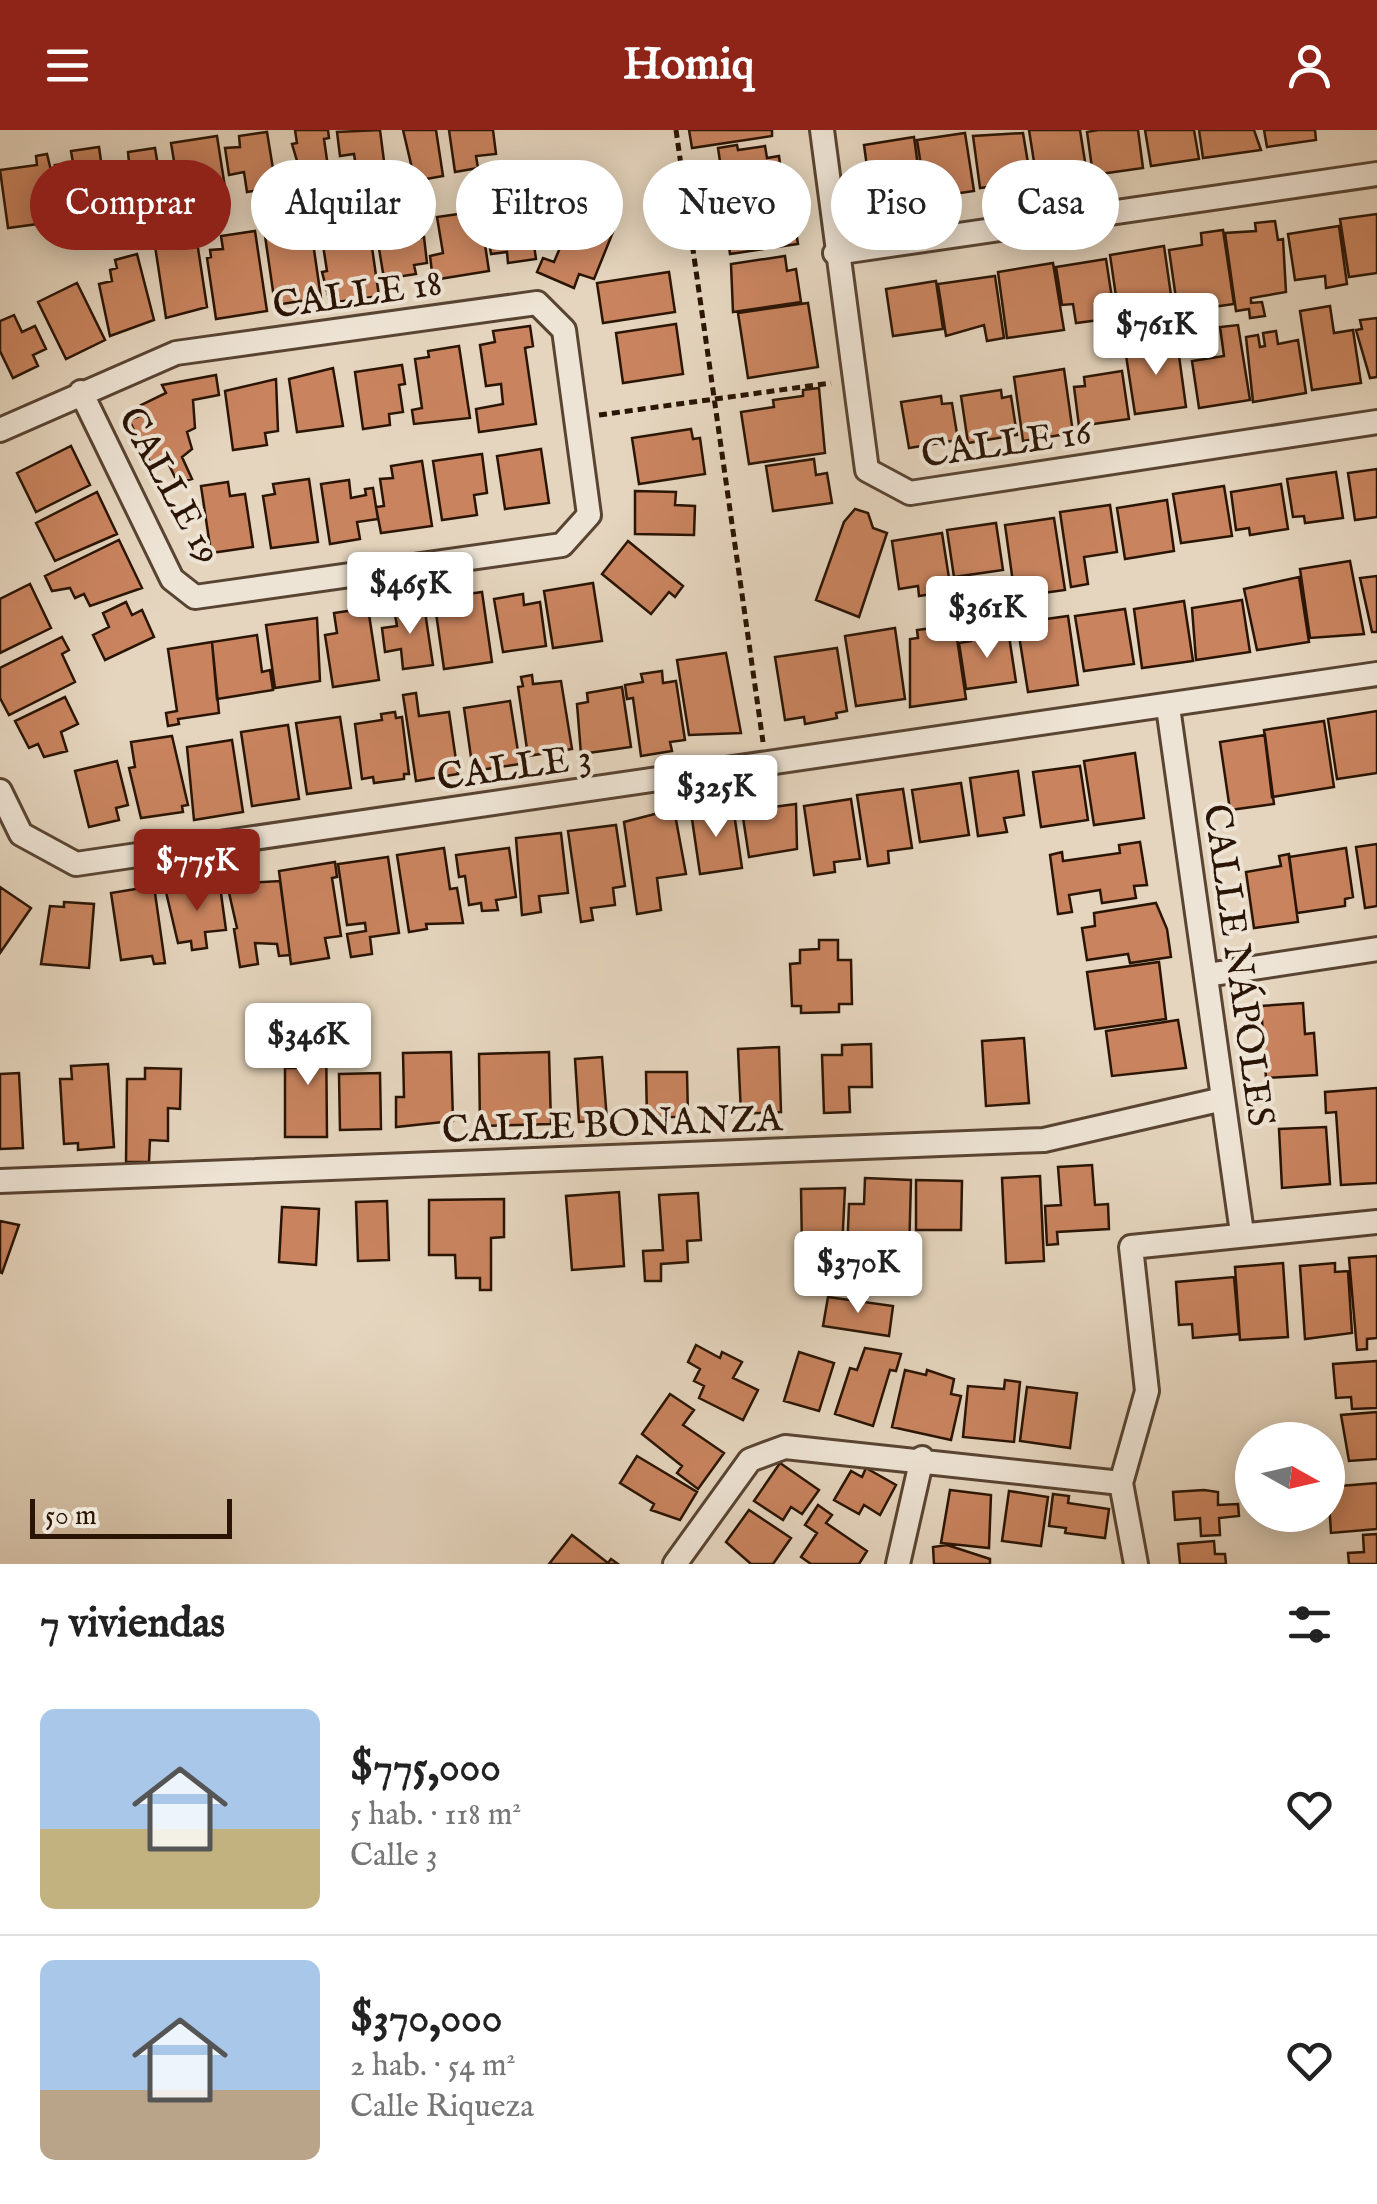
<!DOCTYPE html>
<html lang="es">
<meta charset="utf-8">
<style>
body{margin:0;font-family:"IM FELL English",serif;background:#f6f6f6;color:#222;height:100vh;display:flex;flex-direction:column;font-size:38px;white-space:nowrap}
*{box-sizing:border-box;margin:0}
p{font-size:32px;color:#767676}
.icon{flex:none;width:55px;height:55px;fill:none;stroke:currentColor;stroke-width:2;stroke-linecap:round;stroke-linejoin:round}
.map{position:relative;height:1434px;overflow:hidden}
.details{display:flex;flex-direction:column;background:#fff;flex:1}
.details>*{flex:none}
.banner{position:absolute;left:30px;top:30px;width:1318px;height:90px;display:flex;gap:20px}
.needle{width:65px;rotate:98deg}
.fabs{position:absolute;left:1235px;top:1292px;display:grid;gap:20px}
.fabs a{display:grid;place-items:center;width:110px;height:110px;border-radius:50%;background:#fff;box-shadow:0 5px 25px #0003;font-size:50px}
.scale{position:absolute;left:30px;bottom:25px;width:202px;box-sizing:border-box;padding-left:10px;border:5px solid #2a1404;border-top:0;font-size:28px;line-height:35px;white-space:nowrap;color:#2a1404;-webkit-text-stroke:8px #eee4d5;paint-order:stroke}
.price{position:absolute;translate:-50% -85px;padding:0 22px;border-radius:10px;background:#fff;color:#222;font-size:32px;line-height:65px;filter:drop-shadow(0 2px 5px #0008)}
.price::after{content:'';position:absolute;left:50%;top:60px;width:30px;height:22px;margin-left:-15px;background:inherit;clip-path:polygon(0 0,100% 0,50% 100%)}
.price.current{background:#8f2418;color:#fff}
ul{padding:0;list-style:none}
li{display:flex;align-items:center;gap:30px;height:250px;padding:0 40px}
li+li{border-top:2px solid #e0e0e0}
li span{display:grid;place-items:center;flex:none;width:280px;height:200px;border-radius:15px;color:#555}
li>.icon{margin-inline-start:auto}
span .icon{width:120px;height:120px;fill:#fffc;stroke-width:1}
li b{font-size:42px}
h2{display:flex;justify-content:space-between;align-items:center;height:120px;padding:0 40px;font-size:42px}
.chip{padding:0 35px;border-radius:45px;background:#fff;box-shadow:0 5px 25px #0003;font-size:35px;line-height:90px}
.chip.current{background:#8f2418;color:#fff}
header{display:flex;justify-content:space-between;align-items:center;height:130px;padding:0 40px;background:#8f2418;color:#fff;font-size:45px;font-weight:700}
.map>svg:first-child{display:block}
.building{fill:#c9845f;stroke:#2a1404;stroke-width:2.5}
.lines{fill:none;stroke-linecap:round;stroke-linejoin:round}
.street-casing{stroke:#594432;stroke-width:28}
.path{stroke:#2a1404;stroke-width:5;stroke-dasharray:8 5;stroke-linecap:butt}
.street{stroke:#eee4d5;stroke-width:22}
.labels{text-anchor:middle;stroke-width:8;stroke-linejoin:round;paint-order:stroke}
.street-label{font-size:38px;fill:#2a1404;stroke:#eee4d5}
</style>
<header><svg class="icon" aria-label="menu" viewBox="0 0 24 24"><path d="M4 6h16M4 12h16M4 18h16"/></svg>Homiq<svg class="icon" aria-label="person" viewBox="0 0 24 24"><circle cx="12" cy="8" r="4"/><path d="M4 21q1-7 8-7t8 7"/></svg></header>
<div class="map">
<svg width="1377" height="1434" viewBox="0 0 1377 1434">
<rect width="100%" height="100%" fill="#e5d5be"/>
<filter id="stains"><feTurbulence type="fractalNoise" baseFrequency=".002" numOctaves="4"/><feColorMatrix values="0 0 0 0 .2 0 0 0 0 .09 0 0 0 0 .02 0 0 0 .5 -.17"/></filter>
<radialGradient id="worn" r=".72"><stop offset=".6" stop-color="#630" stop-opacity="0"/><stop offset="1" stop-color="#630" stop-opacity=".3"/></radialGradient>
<path class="building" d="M295,0h33l1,8 -5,1 4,28 -12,2 2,10 -15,2 -11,-37 5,-1z
M380,0l5,39 -28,4 -3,-19 -14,2 -3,-24z
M403,0h33l7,46 -28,5z
M449,0h44l3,24 -20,2 2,12 -23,4z
M689,0h83v6l-80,12z
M1029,0h51l7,44 -50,7z
M1098,0h40l5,38 -50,7 -6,-43z
M1145,0h49l5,29 -48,7z
M1199,0h55l7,20 -58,8z
M1264,0h51l1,10 -49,7z
M267,2l9,55 -29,5 -3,-20 -15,3 -4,-27 15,-1 -1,-11z
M965,3l9,58 -48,7 -9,-58z
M1023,3l8,48 -51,7 -7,-52z
M217,6l9,58 -33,4 -1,-9 -13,2 -8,-48z
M914,7l8,58 -50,8 -8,-58z
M737,15l1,5 27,-4 2,12 12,-2 5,37 -58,9 -8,-54z
M99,17l11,78 -17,3 2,9 -31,4 -7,-45 6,-1 -8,-30 18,-2 -2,-12z
M155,18l9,54 -29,4 -2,-19 -14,2 -4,-24 14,-2 -1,-11z
M47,24l7,29 -6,1 5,38 -45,6 -8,-58 37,-5 -1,-9z
M791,69l7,45 -68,10 -6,-45z
M528,74l8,55 -28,4 -1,-11 -16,2 -4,-25 14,-2 -3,-19z
M366,76l13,90 -49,7 -8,-31 5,-1 -9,-58z
M576,80l39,17 -21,52 -15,-5 -5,14 -37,-16 6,-14 11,4z
M480,81l9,60 -56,9 -3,-24 13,-3 -6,-36z
M1377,84v59l-28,4 -9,-58z
M309,85l12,83 -46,7 -12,-83z
M407,90l3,19 14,-2 3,26 -13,2 2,9 -32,5 -9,-55z
M1275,91l3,19 5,-1 3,53 -35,6v5l11,-1 3,14 -15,2 -1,-9 -13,2 -11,-78 31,-2 -1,-8z
M1339,96l8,58 -21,4 -1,-12 -30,4 -7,-46z
M1223,100l11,74 -56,8 -9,-62 33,-5 -1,-12z
M255,101l12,80 -51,8 -9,-61 4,-1 -1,-7 13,-1 -2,-13z
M196,105l11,72 -41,11 -11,-72z
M1164,116l9,63 -54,8 -9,-62z
M137,124l17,66 -44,16 -11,-52 13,-3 -2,-11 7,-2 -2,-8z
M785,126l2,15 9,-2 5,33 -68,10 -2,-48z
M1106,129l9,59 -39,5 -3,-19 -11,1 -6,-38z
M1053,133l11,67 -57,8 -9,-66z
M669,142l6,40 -72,11 -6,-40z
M995,146l9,62 -17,3 -3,-16 -38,11 -8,-52z
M936,151l7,48 -50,7 -7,-47z
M77,153l28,57 -39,19 -28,-57z
M808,173l10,64 -70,11 -10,-65z
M1330,176l4,27 19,-3 8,53 -49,7 -12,-79z
M14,185l8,17 13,-6 11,23 -13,6 5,11 -25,12 -13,-27v-30z
M1377,188v59l-7,1 -14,-48 6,-1 -2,-9z
M676,194l7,50 -60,9 -7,-50z
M1238,195l12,75 -51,8 -7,-47 32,-5 -4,-29z
M530,196l3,20 -8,2 11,76 -57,8 -3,-23 27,-5 -2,-20 -15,2 -6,-41 15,-3 -2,-11z
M1276,201l2,13 20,-4 8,53 -53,9 -7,-65 12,-2 2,12 5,-1 -2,-13z
M1177,211l9,66 -51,7 -10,-65z
M459,216l11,72 -56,6 -2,-14 10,-2 -7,-49 14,-2 -1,-6z
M402,235l3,19 -6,1 4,27 -14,2 1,11 -27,4 -8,-57z
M333,238l10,58 -46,6 -8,-53z
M1064,239l9,64 -50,8 -9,-64z
M1122,241l7,48 -50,7 -5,-39 11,-1 -1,-9z
M216,245l3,20 -26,5 2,28 -8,4 5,17 -10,8 10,22 -14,4 -10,-20 -15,5 -24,-48 16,-6 -4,-9 25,-12 -4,-8z
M276,249l2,52 -13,2 2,12 -34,5 -8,-59z
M819,258l6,65 -76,11 -8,-52 33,-5 -1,-7 30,-4v-6z
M1001,260l1,8 9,-2 6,39 -49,8 -7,-47z
M941,266l1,8 10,-1 6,37 -49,8 -8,-46z
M691,299l2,10 7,-1 5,36 -66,10 -7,-46z
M71,316l19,39 -54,27 -19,-39z
M541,319l8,54 -44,6 -8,-53z
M482,324l5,39 -13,2 3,20 -35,5 -9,-59z
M814,329l2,16 11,-2 5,30 -59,8 -7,-45z
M422,331l10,65 -51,7 -5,-26 8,-1 -4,-27 13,-1 -2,-12z
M1377,339v48l-22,3 -7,-47z
M1336,342l7,46 -38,5 -1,-7 -11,1 -6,-38z
M309,349l9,63 -47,6 -8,-52 12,-2 -2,-10z
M349,350l2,18 15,-3 -1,-6 8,-1 5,31 -21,3 3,17 -30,5 -9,-60z
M228,352l2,14 15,-2 8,53 -42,6 -10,-67z
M1281,354l7,45 -38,6 -1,-7 -13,2 -5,-38z
M1224,356l8,50 -51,7 -8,-49z
M635,361l41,1 -1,13 20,1 -1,29 -59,-1z
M97,362l20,42 -62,27 -19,-38z
M1167,370l7,51 -49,8 -8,-51z
M1110,375l7,47 -33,5 4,27 -17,3 -11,-75z
M855,379l13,4 5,15 14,5 -28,84 -43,-17 28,-78z
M1054,388l11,72 -50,7 -10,-72z
M996,393l7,47 -49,7 -7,-47z
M942,403l9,58 -32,5 -1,-10 -19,3 -7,-48z
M119,410l23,48 -52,18 -6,-12 -9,4 -5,-10 -18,3 -7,-15z
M628,411l55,45 -8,11 -6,-5 -18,22 -49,-40z
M1350,431l14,73 -54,4 -10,-69z
M1377,446v56h-5l-12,-54z
M1299,447l10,65 -52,8 -13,-61z
M593,453l9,58 -49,7 -9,-57z
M30,454l21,44 -51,25v-54z
M482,462l10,70 -48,7 -10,-70z
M523,464l1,11 16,-3 6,44 -43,6 -9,-53z
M1242,470l8,52 -54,8 -4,-52z
M1184,471l9,60 -51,7 -8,-59z
M126,472l6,13 10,-5 12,27 -49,23 -12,-25 16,-8 -6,-14z
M424,475l9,60 -30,4 -2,-20 -16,3 -3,-24 15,-2 -3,-17z
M368,478l11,72 -46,7 -8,-52 12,-2 -3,-20z
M1125,479l9,55 -50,7 -9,-55z
M1068,486l10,69 -50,7 -11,-69z
M317,488l3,63 -45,7 -9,-63z
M955,495l11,74 -56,8v-68l8,-1 -1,-8z
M895,498l10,71 -49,7 -11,-70z
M985,498l1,11 23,-3 7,46 -50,7 -7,-46 12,-2 -2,-11z
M257,505l5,37 8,-2 3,20 -56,9 -5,-57z
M62,507l7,13 -7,4 13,28 -66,33 -9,-17v-30z
M212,512l7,71 -41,6 1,5 -11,2 -2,-13 11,-2 -9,-62z
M837,518l10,63 -11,2 1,5 -32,6 -1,-7 -19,3 -10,-63z
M726,523l15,80 -52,2 -12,-75z
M662,541l1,12 13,-2 9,59 -15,2 2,9 -31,5 -8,-58 -6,1 -2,-14 18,-3 -2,-8z
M532,545l1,9 28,-3 11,68 -44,7 -10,-69 5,-1 -2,-9z
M622,557l9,60 -50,7 -4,-50 11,-2 -1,-9z
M416,563l3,23 30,-4 9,62 -42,7 -13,-86z
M65,567l13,27 -17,8 6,19 -23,6 -6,-13 -9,4 -14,-27z
M510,571l10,63 -47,7 -9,-63z
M1377,581v62l-40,6 -9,-60z
M395,582l1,6 6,-1 7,57h-5v5l-30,4 -1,-6 -11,2 -7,-55 27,-4 -1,-6z
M340,587l11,71 -44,6 -11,-71z
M1324,591l10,66 -62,10 -8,-67z
M288,595l11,74 -47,7 -11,-74z
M1265,605l9,69 -44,6 -10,-68z
M172,606l16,69 -6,1 1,6 -42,6 -12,-50 6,-1 -4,-25z
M232,610l11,72 -49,8 -7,-73z
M1135,623l9,65 -50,7 -10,-64z
M117,631l11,44 -12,3 3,12 -30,7 -14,-56z
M1080,636l8,54 -47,7 -8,-55z
M1018,641l6,44 -20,3 3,14 -29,4 -8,-58z
M961,653l8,52 -49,7 -8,-52z
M903,659l9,59 -24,3 1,12 -21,3 -11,-71z
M851,669l9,60 -26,3 1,10 -21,3 -10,-69z
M796,674l1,45 -48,8 -7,-46z
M733,676l9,62 -42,6 -9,-62z
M674,679l12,65 -29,4 4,32 -24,4 -13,-92z
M616,695l9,61 -12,2 2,17 -24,3 2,12 -12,2 -13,-91z
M561,703l7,60 -29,3 2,16 -19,3 -6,-77z
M1140,712l7,43 -13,1 2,12 -34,5 -2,-13 -31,5 3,17 -14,2 -8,-59 12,-3 1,9 57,-8 -1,-8z
M1377,714v62l-12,2 -9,-61z
M444,718l6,41 7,-1 6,35 -37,1 1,5 -18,3 -12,-77z
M509,718l7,49 -20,3 2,10 -16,1 -1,-8 -12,2 -4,-29 -6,1 -3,-22z
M1346,718l7,49 -8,2v7l-48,7 -8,-56z
M1289,724l9,68 -44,6 -8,-56 35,-6 -2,-10z
M388,727l11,76 -29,4 2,17 -21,3 -4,-23 19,-3 -1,-8 -18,2 -9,-61z
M335,732l2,15 -5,1 9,58 -16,2 4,20 -38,6 -12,-93z
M280,751l10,74 -11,1 -2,-12 -22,-1 3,21 -18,3 -6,-38 3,-1 -10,-44z
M154,756l11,77 -11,1 -2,-8 -31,4 -10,-67z
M220,756l6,44 -21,2 2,16 -15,2 -1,-9 -13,2 -12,-51z
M0,757l31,21 -31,45z
M64,772l30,2 -5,64 -48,-4 9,-58 14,1z
M1156,773l11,26 4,28 -41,6 -2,-9 -41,6 -5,-32 13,-2 -1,-13z
M819,810h19v20h13l1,44h-13v8l-38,1v-7h-9l-2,-42 10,-1v-13l19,-1z
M1159,832l7,57 -71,10 -8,-57z
M1303,873l2,31 9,-1 3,42 -51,3 -5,-72z
M1178,890l8,48 -74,8 -6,-45z
M302,895h24l1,112h-42v-69h17z
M1024,908l5,65 -43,3 -4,-65z
M871,914l1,43h-23l1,25 -26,1 -2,-58h20v-10z
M779,917l2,65 -40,2 -3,-65z
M451,922l2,69 -57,6v-30h8l-1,-44z
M549,922l2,72 -71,2 -1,-72z
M602,927l5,63 -28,2 -4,-63z
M108,934l6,83 -36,3v-7l-14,1 -4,-65h12l-1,-13z
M145,938l36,1 -1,40 -12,-1v33l-18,-1 -1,22h-23l1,-83h18z
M646,942h41l1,45h-41z
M19,943l4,75 -23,1v-75z
M380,943l1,56 -41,1 -1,-56z
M1377,958v95l-36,2 -5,-73 -10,1 -1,-21z
M1326,997l4,57 -48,4 -3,-59z
M1092,1035l3,40 13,-1 1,25 -52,3 1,12 -11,1 -2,-39 16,-1 -3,-38z
M1040,1046l4,85 -38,2 -4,-85z
M865,1048l46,2 -2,75 -32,-1v10l-16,-1v-8l-14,-1 2,-50h15z
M916,1050l46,1 -1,49h-45z
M845,1058l-3,61 -40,1 -1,-61z
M619,1062l5,74 -52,4 -6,-74z
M698,1063l3,47 -14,1 1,21 -27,2v17h-16l-2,-30 20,-1 -4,-55z
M504,1069v38l-13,1v52h-11v-12h-24l-1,-23h-26v-55z
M387,1071l2,59 -31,1 -2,-59z
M282,1077l37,2 -3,56 -37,-3z
M0,1091l19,4 -17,48 -2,-1z
M1377,1126v82l-10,1v10l-10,1 -8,-92z
M1283,1133l5,74 -48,3 -5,-73z
M1335,1133v9l13,-1 4,62 -47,6 -5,-73z
M1234,1147l5,57 -46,4 -1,-14 -13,1 -3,-43z
M828,1167l65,9 -4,30 -66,-10z
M696,1215l24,13 2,-6 20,10 -9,16 25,12 -15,30 -44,-22 5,-12 -10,-5 6,-12 -12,-7z
M865,1218l36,6 -5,17 -6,-1 -17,56 -38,-12 15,-46 7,2z
M799,1222l35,11 -15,48 -35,-10z
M1377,1231v47l-25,1 -1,-12 -15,1 -3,-34z
M905,1240l21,5 1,-5 27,9 -3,15 10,2 -10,44 -59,-13z
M1005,1250l15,2 -6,60 -51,-5 5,-51 36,3z
M1027,1257l50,6 -7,55 -50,-7z
M670,1264l24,16 -11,15 41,28 -26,36 -21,-16 5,-7 -40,-32z
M1377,1282v47l-28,2 -8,-46z
M637,1326l60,36 -17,28 -29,-10 3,-6 -34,-21z
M780,1333l39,27 -17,24 -11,-7 -8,13 -29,-19z
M866,1338l30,17 -16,30 -16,-10 -5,9 -25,-14 17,-29 11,6z
M1377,1353v46l-46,4 -3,-46z
M950,1360l41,5 -2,53 -48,-5z
M1204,1360l14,2v13l20,-1 1,12 -20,2 1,17 -19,1 -1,-18 -25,2 -2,-28z
M1009,1361l39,6 -7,49 -39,-5z
M1053,1364l16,2 -1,7 41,6 -4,29 -40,-5 1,-5 -17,-2z
M818,1375l14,10 -6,8 41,28 -8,13h-48l-10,-7 16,-24 -12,-8z
M749,1380l42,28 -18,26h-22l-25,-22z
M1377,1404v30h-28l-1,-11 16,-1 -1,-17z
M572,1405l36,28 3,-4 7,5h-69z
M1214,1411l1,13h10l1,10h-46l-2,-20z
M947,1415l43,14v5h-56l-1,-17z"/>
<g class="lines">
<defs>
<path id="street" d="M822,0l45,340 43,23 467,-71
M835,123l542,-79
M0,300l176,-77 361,-50 27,27 25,185 -27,30 -367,52 -23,-18 -91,-187
M1168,577l74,526
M0,661l21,43 55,30 1301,-190
M1207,845l170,-26
M0,1051l1044,-41 179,-41
M675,1434l75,-104 35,-13 336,36
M898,1434l24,-106
M1136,1434l-15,-81 26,-92 -16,-144 246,-25"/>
</defs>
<use href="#street" class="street-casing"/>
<path class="path" d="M676,0l87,612
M599,285l232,-32"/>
<use href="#street" class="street"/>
</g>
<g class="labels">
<g class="street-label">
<text transform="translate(357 163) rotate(-8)" y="13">CALLE 18</text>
<text transform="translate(1006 312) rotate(-8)" y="13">CALLE 16</text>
<text transform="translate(171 355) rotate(61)" y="13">CALLE 19</text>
<text transform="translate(514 636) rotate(-8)" y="13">CALLE 3</text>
<text transform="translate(1240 835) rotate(82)" y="13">CALLE NÁPOLES</text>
<text transform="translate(612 993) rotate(-2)" y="13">CALLE BONANZA</text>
</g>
</g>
<rect width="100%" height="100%" filter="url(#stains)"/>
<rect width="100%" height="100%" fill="url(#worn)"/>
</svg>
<div class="fabs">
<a><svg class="needle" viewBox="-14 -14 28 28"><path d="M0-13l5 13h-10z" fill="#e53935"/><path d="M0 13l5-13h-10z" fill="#767676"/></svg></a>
</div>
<div class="scale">50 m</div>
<b class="price" style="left:1156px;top:248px">$761K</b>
<b class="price" style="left:410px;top:507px">$465K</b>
<b class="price" style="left:987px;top:531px">$361K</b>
<b class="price" style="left:716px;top:710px">$325K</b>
<b class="price current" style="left:197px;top:784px">$775K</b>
<b class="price" style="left:308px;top:958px">$346K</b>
<b class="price" style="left:858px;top:1186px">$370K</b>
<div class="banner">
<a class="chip current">Comprar</a>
<a class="chip">Alquilar</a>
<a class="chip">Filtros</a>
<a class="chip">Nuevo</a>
<a class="chip">Piso</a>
<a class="chip">Casa</a>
</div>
</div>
<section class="details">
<h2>7 viviendas<svg class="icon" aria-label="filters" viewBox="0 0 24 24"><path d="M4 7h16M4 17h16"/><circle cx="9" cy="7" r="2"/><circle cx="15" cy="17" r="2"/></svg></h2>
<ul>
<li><span style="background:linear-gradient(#a9c7e8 60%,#c2b280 0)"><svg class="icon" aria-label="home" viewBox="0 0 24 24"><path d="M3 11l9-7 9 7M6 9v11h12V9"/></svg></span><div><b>$775,000</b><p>5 hab. · 118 m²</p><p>Calle 3</p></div><svg class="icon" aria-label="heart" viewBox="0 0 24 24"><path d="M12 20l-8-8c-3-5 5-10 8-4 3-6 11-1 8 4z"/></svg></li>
<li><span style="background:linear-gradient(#a9c7e8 65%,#b9a48a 0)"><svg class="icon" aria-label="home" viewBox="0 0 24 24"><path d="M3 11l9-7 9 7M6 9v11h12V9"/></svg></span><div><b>$370,000</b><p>2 hab. · 54 m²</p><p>Calle Riqueza</p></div><svg class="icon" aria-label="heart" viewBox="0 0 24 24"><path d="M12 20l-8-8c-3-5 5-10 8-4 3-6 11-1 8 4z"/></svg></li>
</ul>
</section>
